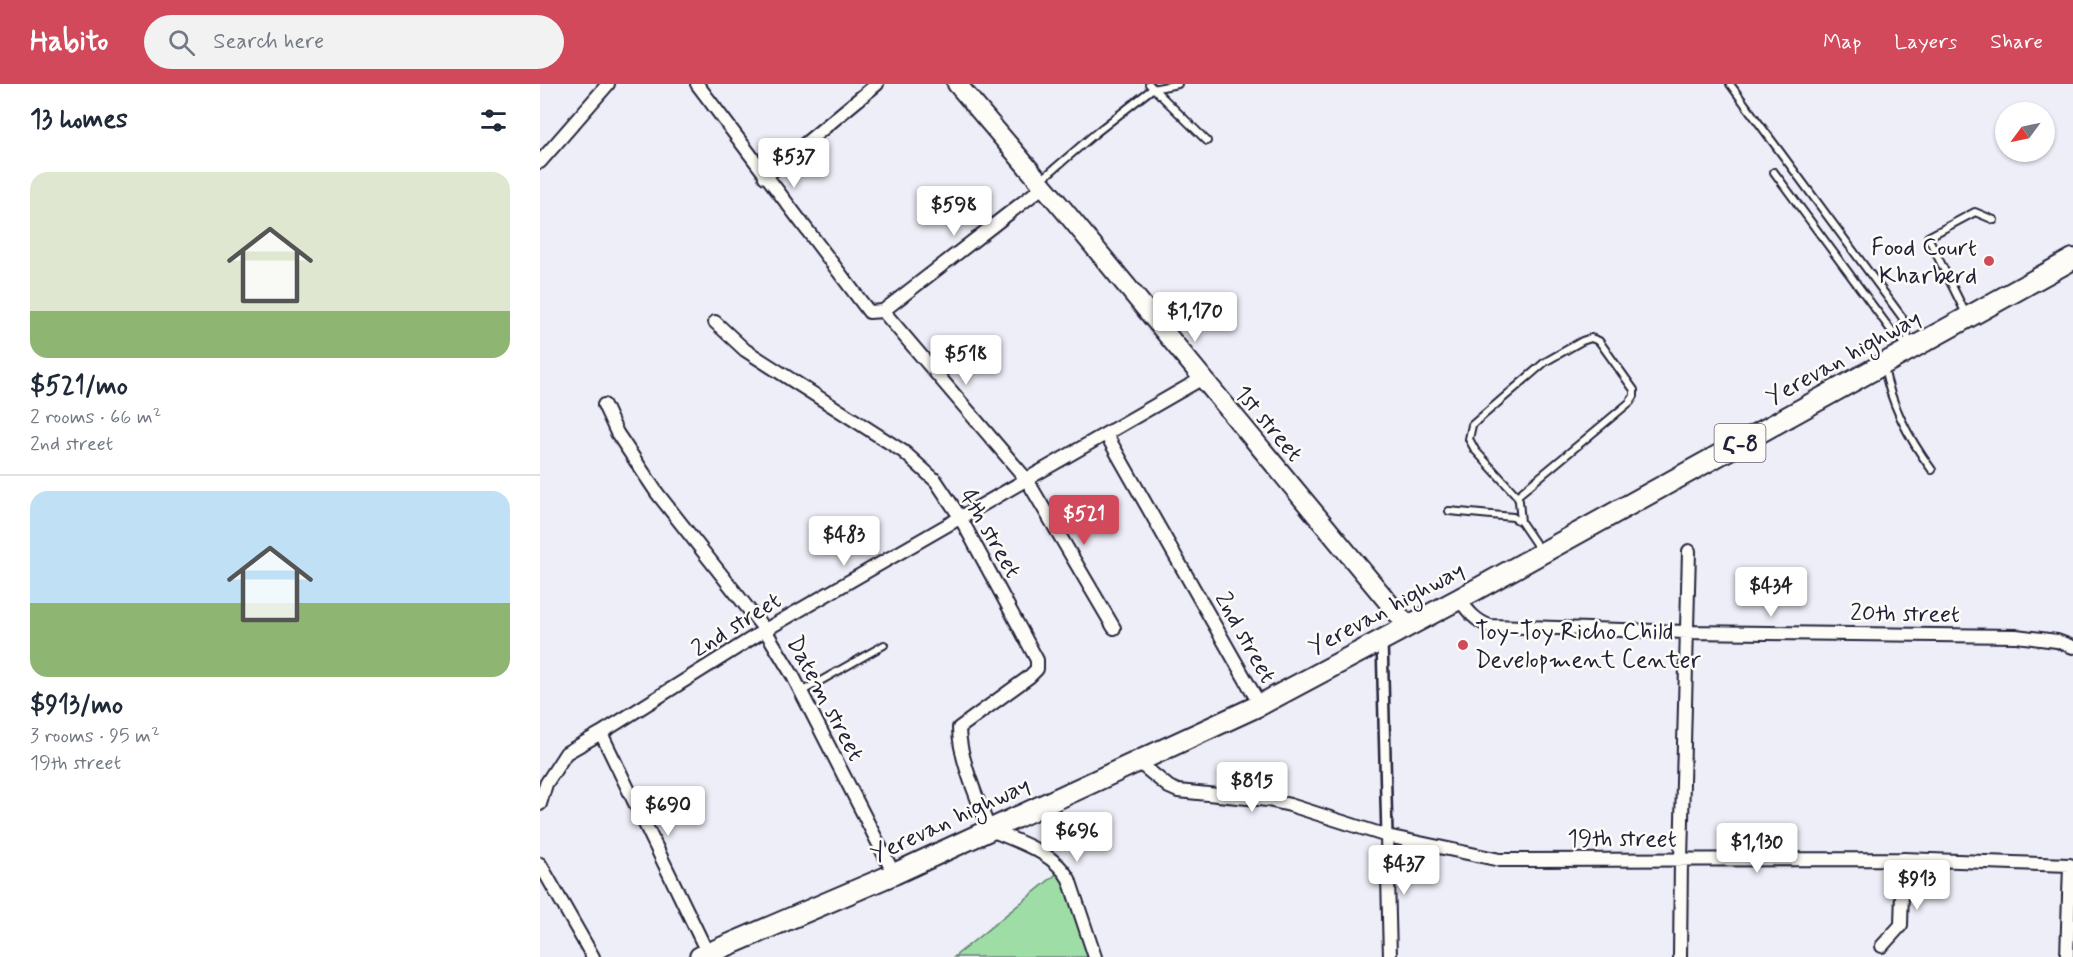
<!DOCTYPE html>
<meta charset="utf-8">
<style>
body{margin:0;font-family:Mynerve,"Noto Sans Armenian",sans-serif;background:#f2f2f3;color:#1f2937;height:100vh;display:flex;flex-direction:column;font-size:22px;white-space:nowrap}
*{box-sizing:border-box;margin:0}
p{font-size:20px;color:#747a83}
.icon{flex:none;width:33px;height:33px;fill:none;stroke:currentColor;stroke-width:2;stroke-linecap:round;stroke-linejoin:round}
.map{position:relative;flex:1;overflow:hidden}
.sheet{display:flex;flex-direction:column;background:#fff;width:540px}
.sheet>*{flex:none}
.needle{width:39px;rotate:237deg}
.controls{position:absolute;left:1455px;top:18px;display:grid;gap:12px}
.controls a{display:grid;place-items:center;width:60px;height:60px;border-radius:50%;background:#fff;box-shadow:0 2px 4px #0004;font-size:30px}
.price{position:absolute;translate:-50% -51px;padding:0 14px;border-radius:6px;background:#fff;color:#222;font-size:20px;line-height:39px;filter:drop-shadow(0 2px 3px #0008)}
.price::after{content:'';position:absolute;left:50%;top:36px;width:18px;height:14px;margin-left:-9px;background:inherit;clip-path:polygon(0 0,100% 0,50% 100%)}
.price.selected{background:#d1495b;color:#fff}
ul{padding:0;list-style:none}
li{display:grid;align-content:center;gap:12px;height:318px;padding:0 30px}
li+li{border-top:2px solid #e0e1e3}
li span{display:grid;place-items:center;height:186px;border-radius:18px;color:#555}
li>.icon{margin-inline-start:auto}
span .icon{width:108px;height:108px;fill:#fffc;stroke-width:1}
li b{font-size:26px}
h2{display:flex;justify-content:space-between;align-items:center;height:72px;padding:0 30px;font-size:26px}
header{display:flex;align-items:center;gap:36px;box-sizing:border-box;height:84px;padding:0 30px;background:#d1495b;color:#fff}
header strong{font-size:28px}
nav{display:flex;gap:33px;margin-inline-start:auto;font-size:21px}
.search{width:420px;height:54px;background:#f2f2f3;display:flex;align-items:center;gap:15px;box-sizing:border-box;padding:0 21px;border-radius:33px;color:#747a83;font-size:22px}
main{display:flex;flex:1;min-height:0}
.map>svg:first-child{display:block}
.green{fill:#9edea6;stroke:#608070;stroke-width:1.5}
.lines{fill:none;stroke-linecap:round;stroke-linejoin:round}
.service-casing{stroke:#22223b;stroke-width:10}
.pedestrian-casing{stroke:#22223b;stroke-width:14}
.minor-casing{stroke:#22223b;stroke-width:16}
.secondary-casing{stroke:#22223b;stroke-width:22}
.primary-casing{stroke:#22223b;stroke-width:24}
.service{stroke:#fdfcf7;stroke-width:6}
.pedestrian{stroke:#fdfcf7;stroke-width:9}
.minor{stroke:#fdfcf7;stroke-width:12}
.secondary{stroke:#fdfcf7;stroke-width:18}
.primary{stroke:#fdfcf7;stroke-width:20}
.poi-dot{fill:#d1495b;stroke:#fdfcf7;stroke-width:2}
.labels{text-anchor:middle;stroke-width:5;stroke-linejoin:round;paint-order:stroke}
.shield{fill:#fdfcf7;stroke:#646373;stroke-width:1.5}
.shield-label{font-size:22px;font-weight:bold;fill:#22223b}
.poi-label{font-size:24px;fill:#22223b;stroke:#fdfcf7;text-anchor:end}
.street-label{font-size:24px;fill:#22223b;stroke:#fdfcf7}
</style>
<header>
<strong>Habito</strong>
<div class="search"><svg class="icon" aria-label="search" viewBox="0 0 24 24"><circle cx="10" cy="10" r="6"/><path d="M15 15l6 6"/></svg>Search here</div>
<nav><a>Map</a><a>Layers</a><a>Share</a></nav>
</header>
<main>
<section class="sheet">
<h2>13 homes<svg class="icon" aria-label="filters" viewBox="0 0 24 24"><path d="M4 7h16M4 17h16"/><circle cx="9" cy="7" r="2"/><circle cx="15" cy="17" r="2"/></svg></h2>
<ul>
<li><span style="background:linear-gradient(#dfe7d0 75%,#8fb573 0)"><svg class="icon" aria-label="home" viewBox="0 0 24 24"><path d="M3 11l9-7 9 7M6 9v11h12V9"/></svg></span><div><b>$521/mo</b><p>2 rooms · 66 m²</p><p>2nd street</p></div></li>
<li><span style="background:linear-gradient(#bfe0f5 60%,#8fb573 0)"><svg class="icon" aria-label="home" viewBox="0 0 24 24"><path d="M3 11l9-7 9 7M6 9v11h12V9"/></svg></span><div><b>$913/mo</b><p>3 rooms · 95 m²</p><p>19th street</p></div></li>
</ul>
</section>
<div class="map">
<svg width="1533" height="873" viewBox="0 0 1533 873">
<rect width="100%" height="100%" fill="#edeef7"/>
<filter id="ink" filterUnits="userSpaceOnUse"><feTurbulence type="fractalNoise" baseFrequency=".0167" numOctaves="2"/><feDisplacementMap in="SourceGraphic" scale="12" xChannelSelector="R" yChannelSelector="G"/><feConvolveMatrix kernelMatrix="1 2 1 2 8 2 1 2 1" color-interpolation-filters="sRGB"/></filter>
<g filter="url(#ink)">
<path class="green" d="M519,788l30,85h-135z"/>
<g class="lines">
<defs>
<path id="service" d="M609,0l58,57
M1190,0l172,233 8,28
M1234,88l119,161 15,13
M501,96l56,-48 55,-43 26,-5
M1426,230l-38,-77 47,-25 19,8
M1344,283c7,38 25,72 48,103
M977,412l113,-94 4,-6v-6l-35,-49 -8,-3 -9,3 -37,21 -73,63 -3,14 6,11 42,46 2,5 2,21
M909,427l64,6 8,5 19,28
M261,608l83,-47"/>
<path id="pedestrian" d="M842,556l5,196"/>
<path id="minor" d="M157,0l172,228 14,-1 161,-125
M0,78l68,-78
M225,93l112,-93
M343,227l144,169 87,148
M175,238l30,28 159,102 32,29 24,36 77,143v9l-8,8 -70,51c0,30 19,72 30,101 28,13 64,22 80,50l26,78
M64,321l13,28 40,60 108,137 28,46 101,198
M566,350l154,271
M919,515c9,12 16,22 31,27l197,6 329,4 41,5 16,6
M61,649l107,221
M597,677l32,26 9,4 90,9 22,5 97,31 113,24 403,-1 167,6 -3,92
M0,720l6,-20 20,-31 35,-20 164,-103 436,-251
M847,752l3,121
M0,780l53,93
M1342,862l19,-21 2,-66
M1140,873l1,-98 8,-308"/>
<path id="secondary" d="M417,0l106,125 344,416"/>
<path id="primary" d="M160,873l194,-83 366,-169 199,-106 614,-340"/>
</defs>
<use href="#service" class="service-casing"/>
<use href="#pedestrian" class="pedestrian-casing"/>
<use href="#minor" class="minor-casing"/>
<use href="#secondary" class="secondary-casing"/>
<use href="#primary" class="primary-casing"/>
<use href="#service" class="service"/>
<use href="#pedestrian" class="pedestrian"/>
<use href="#minor" class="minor"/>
<use href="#secondary" class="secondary"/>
<use href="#primary" class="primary"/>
</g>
</g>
<g class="poi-dot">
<circle cx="1449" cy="177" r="6"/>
<circle cx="923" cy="561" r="6"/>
</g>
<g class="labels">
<rect class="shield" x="1174.5" y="340" width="51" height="38" rx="4.5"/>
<g class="shield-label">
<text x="1200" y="367">Հ-8</text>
</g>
<g class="poi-label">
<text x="1437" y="171">Food Court<tspan x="1437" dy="28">Kharberd</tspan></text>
<text x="935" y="555" text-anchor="start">Toy-Toy Richo Child<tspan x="935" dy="28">Development Center</tspan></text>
</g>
<g class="street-label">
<text transform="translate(1303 273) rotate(-29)" y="8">Yerevan highway</text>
<text transform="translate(729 339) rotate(50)" y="8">1st street</text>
<text transform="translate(451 449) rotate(60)" y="8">4th street</text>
<text transform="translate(846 524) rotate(-28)" y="8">Yerevan highway</text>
<text transform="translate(1365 529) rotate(1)" y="8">20th street</text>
<text transform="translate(196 540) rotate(-32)" y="8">2nd street</text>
<text transform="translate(706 553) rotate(61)" y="8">2nd street</text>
<text transform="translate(286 614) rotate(62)" y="8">Datem street</text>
<text transform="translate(410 735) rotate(-25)" y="8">Yerevan highway</text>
<text x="1082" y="762">19th street</text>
</g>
</g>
</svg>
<div class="controls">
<a><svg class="needle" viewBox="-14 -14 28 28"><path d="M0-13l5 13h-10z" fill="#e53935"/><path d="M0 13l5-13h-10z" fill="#747a83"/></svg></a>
</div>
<b class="price" style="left:254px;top:105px">$537</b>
<b class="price" style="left:414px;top:153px">$598</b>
<b class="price" style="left:655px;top:259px">$1,170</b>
<b class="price" style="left:426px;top:302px">$518</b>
<b class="price selected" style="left:544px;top:462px">$521</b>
<b class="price" style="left:304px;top:483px">$483</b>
<b class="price" style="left:1231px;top:534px">$434</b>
<b class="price" style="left:712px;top:729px">$815</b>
<b class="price" style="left:128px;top:753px">$690</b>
<b class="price" style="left:537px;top:779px">$696</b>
<b class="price" style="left:1217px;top:790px">$1,130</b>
<b class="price" style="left:864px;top:812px">$437</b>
<b class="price" style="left:1377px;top:827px">$913</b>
</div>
</main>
